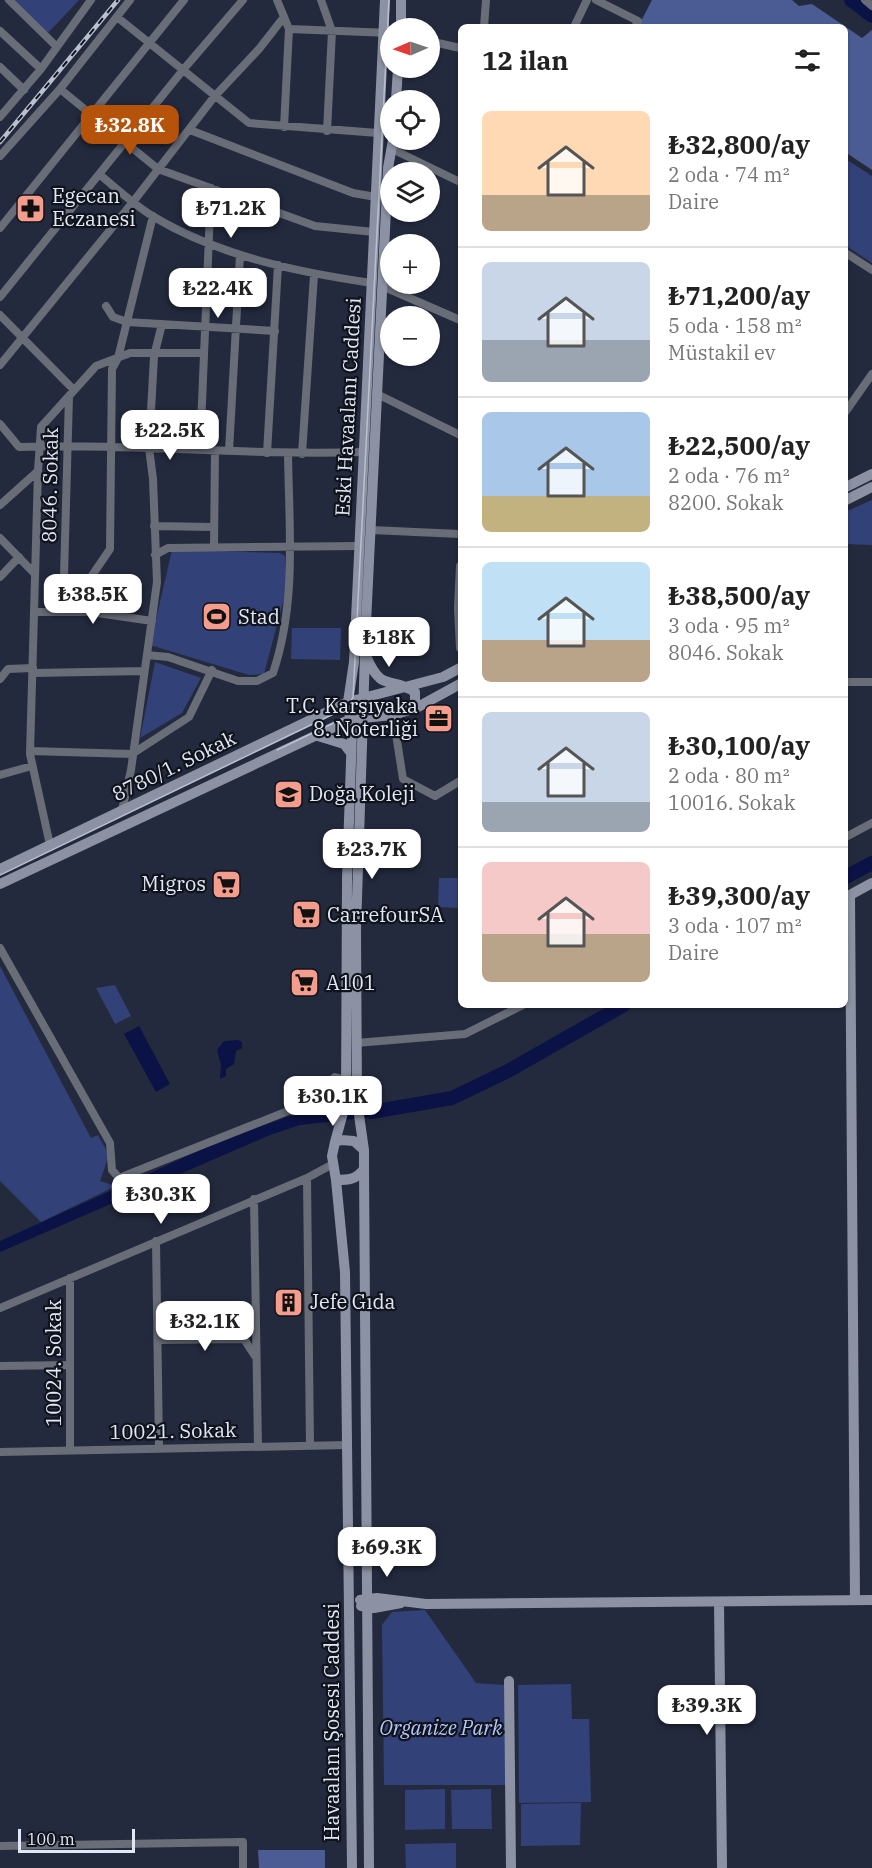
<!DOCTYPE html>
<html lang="tr">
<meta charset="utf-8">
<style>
body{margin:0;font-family:"IBM Plex Serif",serif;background:#f6f6f6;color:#222;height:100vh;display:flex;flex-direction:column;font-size:22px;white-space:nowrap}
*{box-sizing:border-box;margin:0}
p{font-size:20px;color:#767676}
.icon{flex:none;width:33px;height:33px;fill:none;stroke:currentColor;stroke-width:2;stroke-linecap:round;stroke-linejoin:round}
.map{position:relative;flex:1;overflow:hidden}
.drawer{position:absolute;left:458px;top:24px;width:390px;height:984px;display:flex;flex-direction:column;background:#fff;border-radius:9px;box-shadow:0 2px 4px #0004}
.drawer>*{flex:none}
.needle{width:39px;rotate:268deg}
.buttons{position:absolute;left:380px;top:18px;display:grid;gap:12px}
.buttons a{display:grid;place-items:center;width:60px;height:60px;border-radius:50%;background:#fff;box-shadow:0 2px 4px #0004;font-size:30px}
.scale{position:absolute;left:18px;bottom:15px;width:117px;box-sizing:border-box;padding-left:6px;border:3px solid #e2e7f5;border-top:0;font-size:16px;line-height:21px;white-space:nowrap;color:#e2e7f5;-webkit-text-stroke:4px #10131c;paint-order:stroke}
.price{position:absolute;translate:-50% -51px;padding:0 14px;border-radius:12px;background:#fff;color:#222;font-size:20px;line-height:39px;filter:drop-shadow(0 2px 3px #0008)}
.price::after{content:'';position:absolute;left:50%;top:36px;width:18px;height:14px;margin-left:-9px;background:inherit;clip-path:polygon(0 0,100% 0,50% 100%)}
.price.on{background:#b45309;color:#fff}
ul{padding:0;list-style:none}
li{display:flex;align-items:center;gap:18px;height:150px;padding:0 24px}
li+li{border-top:2px solid #e0e0e0}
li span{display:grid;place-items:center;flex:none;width:168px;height:120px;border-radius:9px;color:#555}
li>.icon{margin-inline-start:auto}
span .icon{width:72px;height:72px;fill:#fffc;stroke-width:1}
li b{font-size:26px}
h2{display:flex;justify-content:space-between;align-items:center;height:72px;padding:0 24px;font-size:26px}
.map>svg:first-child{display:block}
.green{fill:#324177}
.forest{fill:#4b5c95}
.water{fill:#0b1245}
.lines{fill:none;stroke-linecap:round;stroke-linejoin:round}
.river{stroke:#0b1245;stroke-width:14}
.street{stroke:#696d77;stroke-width:8}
.secondary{stroke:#8c92a3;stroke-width:10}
.tram{stroke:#bbc0cf;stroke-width:1.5}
.rail-casing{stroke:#bbc0cf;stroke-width:4.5}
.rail{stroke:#10131c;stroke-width:2;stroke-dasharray:7;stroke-linecap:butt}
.labels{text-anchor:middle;stroke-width:4.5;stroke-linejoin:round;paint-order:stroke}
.poi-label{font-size:20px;fill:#e2e7f5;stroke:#10131c;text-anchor:start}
.street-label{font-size:20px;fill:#e2e7f5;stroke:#10131c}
.park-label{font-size:20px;font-style:italic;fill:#b5c7fa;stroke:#10131c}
</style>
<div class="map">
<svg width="872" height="1868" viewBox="0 0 872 1868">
<rect width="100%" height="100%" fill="#232a3e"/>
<path class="green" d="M13,0h66l-31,33z
M844,158l28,18v87l-27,-18z
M872,500v45l-27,-1v-32z
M172,550l108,3 5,3 2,31 -23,87 -15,1 -99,-30z
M292,628h49l-1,32 -49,-1z
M155,662l46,16 -19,35 -42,25z
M439,878h21v30l-22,-1z
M0,966l91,172 7,-3 11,20 -9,26 16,5 -75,36 -41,-41z
M115,985l16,31 -16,8 -19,-36z
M425,1610l51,73 29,2 2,100h-123l-2,-160 10,-13z
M571,1684l1,35h17l2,83 -72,1 -1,-118z
M445,1789v40l-40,1v-40z
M491,1789l1,40h-40l-1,-39z
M581,1803l-1,42 -59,1v-42z
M456,1843v25h-50l-1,-24z"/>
<path class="forest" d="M652,0h140l7,6 13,-2 50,34 10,-8v140l-27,-18 -1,-125h-206z
M258,1850h67v18h-66z"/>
<path class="water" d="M139,1026l31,58 -14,8 -32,-58z
M238,1040l4,2v6l-6,3 -2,13 -8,5v7l-6,3 1,-14 -4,-15 7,-9z
M371,1107v10l-71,8 -30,10 -270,117v-11l216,-98 71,-26 41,-9z"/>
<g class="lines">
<path class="river" d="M851,0l21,16
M844,878l28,-15
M372,1112l80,-14 56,-27 116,-66"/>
<path class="street" d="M9,0l47,46
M277,0l12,29 -5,98
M321,0l11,31 -5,100
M596,0l42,21 -3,6
M865,0l7,6
M117,17l132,106 129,10
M484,27l2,-27
M574,27l13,-27
M289,29l101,4
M0,31l41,38
M429,41l31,7
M0,67l24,23
M60,89l98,80 157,57 59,6
M0,117l41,-48 50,-69
M190,130l163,63 23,4
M392,149l68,33
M0,156l60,-67 70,-89
M99,174c18,15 35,31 55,43 66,39 142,55 218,66
M0,228l184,-228
M844,252l28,18
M382,286l78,34
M0,297l183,-227 60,-70
M106,306l7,11 14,5 148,9
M0,315l74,75
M0,365l133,-163 81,-105 45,-48 25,-32
M377,394l83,41
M844,414l28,-40
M0,424l19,23c115,-4 230,9 344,5
M200,450l11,-262
M229,451l11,-196
M267,453l11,-188
M302,454l12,-179
M0,505l38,-34
M154,526l59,1
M371,530l89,4
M0,538l35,36
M214,547l1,-96
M155,555l13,-7 191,-2
M460,566l-2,42 2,40
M0,577l19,-20
M35,612h56l61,9
M63,612l6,-216
M91,612v-35l19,-28 2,-180 6,-11 35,-142
M147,655l21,2 70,24h19l16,-8c24,-71 16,-145 15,-219
M33,673l111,-2
M0,679l8,-10 25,-1
M844,682h28
M393,715l10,64 32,17 25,-15
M30,751l102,3 57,-37 23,-47
M0,775l32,-9
M122,810l9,-40 26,-188 -4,-103 -4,-31 5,-92 8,-32
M844,838l28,-15
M50,845l-20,-91 8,-283 3,-44 55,-61 34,-13h74
M0,948l110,195 2,27 7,8 174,-69 32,-7 -1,-15 11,-10 15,4
M356,1043l109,-9 58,-29
M325,1102l21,-3
M307,1178l3,268
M254,1199l4,248
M156,1241l3,207
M70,1278v171
M0,1308l307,-130 26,-14
M158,1340l86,-1 11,17
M0,1366l70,-1
M0,1452l347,-7
M0,1846l243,-4v26"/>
<path class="secondary" d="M401,28v-28
M396,100l2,-32
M844,488l28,-14
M844,501l28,-14
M367,658c15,35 24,18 48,34v12l-7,6
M318,736l26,8 7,9
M0,869l348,-167 95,-25 17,-9
M0,884l351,-165 42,-4 23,-7 44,-24
M341,1140l13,1 10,9v19c-8,11 -16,11 -28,11l-4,-24 3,-14z
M335,1142l11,-40 1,-223 5,-147 -4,-30 6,-40 31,-662
M364,1150l-7,-49 -1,-172 10,-306 22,-455 5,-28
M364,1169l5,699
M336,1180l9,92 7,596
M360,1600l17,-2 49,6 446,-4
M855,1600l-5,-705 22,-12
M719,1603l3,265
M361,1606l13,2 27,-5
M509,1681l2,187"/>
<path class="tram" d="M277,750l65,-31
M0,875l344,-166 9,-11 36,-698"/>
<defs>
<path id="rail" d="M0,142l118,-142"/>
</defs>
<use href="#rail" class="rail-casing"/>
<use href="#rail" class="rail"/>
</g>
<defs>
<symbol id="pharmacy-square" viewBox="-11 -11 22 22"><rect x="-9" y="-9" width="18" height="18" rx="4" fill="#f49d8d" stroke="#10131c"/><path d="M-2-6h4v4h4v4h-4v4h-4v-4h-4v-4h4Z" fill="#111"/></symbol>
<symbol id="stadium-square" viewBox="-11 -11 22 22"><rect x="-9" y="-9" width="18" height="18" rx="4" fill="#f49d8d" stroke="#10131c"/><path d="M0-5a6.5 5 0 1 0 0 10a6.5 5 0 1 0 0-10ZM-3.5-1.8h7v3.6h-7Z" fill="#111"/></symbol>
<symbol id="office-square" viewBox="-11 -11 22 22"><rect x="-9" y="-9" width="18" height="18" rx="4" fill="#f49d8d" stroke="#10131c"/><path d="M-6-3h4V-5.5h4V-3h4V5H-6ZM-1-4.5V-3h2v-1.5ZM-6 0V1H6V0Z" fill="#111"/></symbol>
<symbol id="school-square" viewBox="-11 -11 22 22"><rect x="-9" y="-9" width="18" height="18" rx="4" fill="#f49d8d" stroke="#10131c"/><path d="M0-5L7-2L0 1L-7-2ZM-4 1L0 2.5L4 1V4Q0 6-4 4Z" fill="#111"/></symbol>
<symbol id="supermarket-square" viewBox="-11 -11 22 22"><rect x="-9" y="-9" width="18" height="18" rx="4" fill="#f49d8d" stroke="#10131c"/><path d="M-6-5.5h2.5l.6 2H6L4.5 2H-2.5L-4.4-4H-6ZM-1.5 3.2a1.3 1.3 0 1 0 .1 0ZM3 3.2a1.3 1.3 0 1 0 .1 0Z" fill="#111"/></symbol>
<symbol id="building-square" viewBox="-11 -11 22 22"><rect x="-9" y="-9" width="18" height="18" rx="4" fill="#f49d8d" stroke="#10131c"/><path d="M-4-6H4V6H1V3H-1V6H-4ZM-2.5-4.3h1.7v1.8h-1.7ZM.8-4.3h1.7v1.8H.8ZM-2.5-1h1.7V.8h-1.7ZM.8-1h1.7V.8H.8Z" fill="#111"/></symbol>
</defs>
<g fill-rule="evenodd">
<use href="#pharmacy-square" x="14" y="192" width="33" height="33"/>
<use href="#stadium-square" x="200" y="600" width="33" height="33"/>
<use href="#office-square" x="422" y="702" width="33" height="33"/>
<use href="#school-square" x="272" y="778" width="33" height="33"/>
<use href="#supermarket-square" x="210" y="868" width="33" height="33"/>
<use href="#supermarket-square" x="290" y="898" width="33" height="33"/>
<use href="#supermarket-square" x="288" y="966" width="33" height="33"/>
<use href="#building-square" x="272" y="1286" width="33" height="33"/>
</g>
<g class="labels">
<g class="poi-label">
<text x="52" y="203">Egecan<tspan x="52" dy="23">Eczanesi</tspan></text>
<text x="238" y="624">Stad</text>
<text x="418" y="713" text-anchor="end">T.C. Karşıyaka<tspan x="418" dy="23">8. Noterliği</tspan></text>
<text x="309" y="801">Doğa Koleji</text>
<text x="206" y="891" text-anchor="end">Migros</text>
<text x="327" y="922">CarrefourSA</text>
<text x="326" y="990">A101</text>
<text x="310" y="1309">Jefe Gıda</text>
</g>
<g class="street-label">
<text transform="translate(348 407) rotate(-87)" y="7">Eski Havaalanı Caddesi</text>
<text transform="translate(50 485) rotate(-89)" y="7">8046. Sokak</text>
<text transform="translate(174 766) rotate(-26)" y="7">8780/1. Sokak</text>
<text transform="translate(54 1363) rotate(-90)" y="7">10024. Sokak</text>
<text transform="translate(173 1431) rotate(-1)" y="7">10021. Sokak</text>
<text transform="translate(332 1722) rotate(-90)" y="7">Havaalanı Şosesi Caddesi</text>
</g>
<g class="park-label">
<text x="441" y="1735">Organize Park</text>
</g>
</g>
</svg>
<div class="buttons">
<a><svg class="needle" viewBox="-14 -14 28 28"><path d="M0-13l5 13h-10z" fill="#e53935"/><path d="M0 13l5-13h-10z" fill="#767676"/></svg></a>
<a><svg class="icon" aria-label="locate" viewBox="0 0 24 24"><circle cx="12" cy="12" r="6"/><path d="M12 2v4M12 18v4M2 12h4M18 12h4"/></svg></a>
<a><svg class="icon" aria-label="layers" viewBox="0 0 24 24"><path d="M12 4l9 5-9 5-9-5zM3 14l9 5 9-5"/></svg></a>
<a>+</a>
<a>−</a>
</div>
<div class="scale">100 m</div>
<b class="price on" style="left:130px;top:156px">₺32.8K</b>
<b class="price" style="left:231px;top:239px">₺71.2K</b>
<b class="price" style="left:218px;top:319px">₺22.4K</b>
<b class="price" style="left:170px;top:461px">₺22.5K</b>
<b class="price" style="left:93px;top:625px">₺38.5K</b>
<b class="price" style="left:389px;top:668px">₺18K</b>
<b class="price" style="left:372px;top:880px">₺23.7K</b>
<b class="price" style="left:333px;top:1127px">₺30.1K</b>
<b class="price" style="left:161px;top:1225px">₺30.3K</b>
<b class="price" style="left:205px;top:1352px">₺32.1K</b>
<b class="price" style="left:387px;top:1578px">₺69.3K</b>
<b class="price" style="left:707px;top:1736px">₺39.3K</b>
<section class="drawer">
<h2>12 ilan<svg class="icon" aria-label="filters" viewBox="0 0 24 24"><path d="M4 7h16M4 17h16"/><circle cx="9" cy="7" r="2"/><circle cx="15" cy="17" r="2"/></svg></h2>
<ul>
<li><span style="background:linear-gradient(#ffd9b3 70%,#b9a48a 0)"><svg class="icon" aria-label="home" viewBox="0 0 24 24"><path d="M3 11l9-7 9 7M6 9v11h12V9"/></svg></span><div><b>₺32,800/ay</b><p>2 oda · 74 m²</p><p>Daire</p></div></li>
<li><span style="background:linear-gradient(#c9d6e8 65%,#9aa5b1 0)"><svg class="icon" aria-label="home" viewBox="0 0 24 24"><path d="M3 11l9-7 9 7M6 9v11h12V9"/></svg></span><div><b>₺71,200/ay</b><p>5 oda · 158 m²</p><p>Müstakil ev</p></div></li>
<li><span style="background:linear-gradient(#a9c7e8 70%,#c2b280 0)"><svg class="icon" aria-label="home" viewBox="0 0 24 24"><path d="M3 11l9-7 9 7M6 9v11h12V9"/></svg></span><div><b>₺22,500/ay</b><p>2 oda · 76 m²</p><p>8200. Sokak</p></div></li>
<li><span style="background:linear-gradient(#bfe0f5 65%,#b9a48a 0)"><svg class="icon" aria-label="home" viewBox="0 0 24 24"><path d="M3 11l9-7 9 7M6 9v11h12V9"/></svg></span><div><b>₺38,500/ay</b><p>3 oda · 95 m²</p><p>8046. Sokak</p></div></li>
<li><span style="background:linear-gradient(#c9d6e8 75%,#9aa5b1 0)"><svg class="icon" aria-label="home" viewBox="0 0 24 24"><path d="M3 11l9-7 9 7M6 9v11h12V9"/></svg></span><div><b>₺30,100/ay</b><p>2 oda · 80 m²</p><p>10016. Sokak</p></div></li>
<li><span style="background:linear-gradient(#f6c9c9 60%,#b9a48a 0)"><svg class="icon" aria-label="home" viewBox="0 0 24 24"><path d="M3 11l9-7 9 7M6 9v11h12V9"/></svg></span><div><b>₺39,300/ay</b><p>3 oda · 107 m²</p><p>Daire</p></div></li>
</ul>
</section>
</div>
